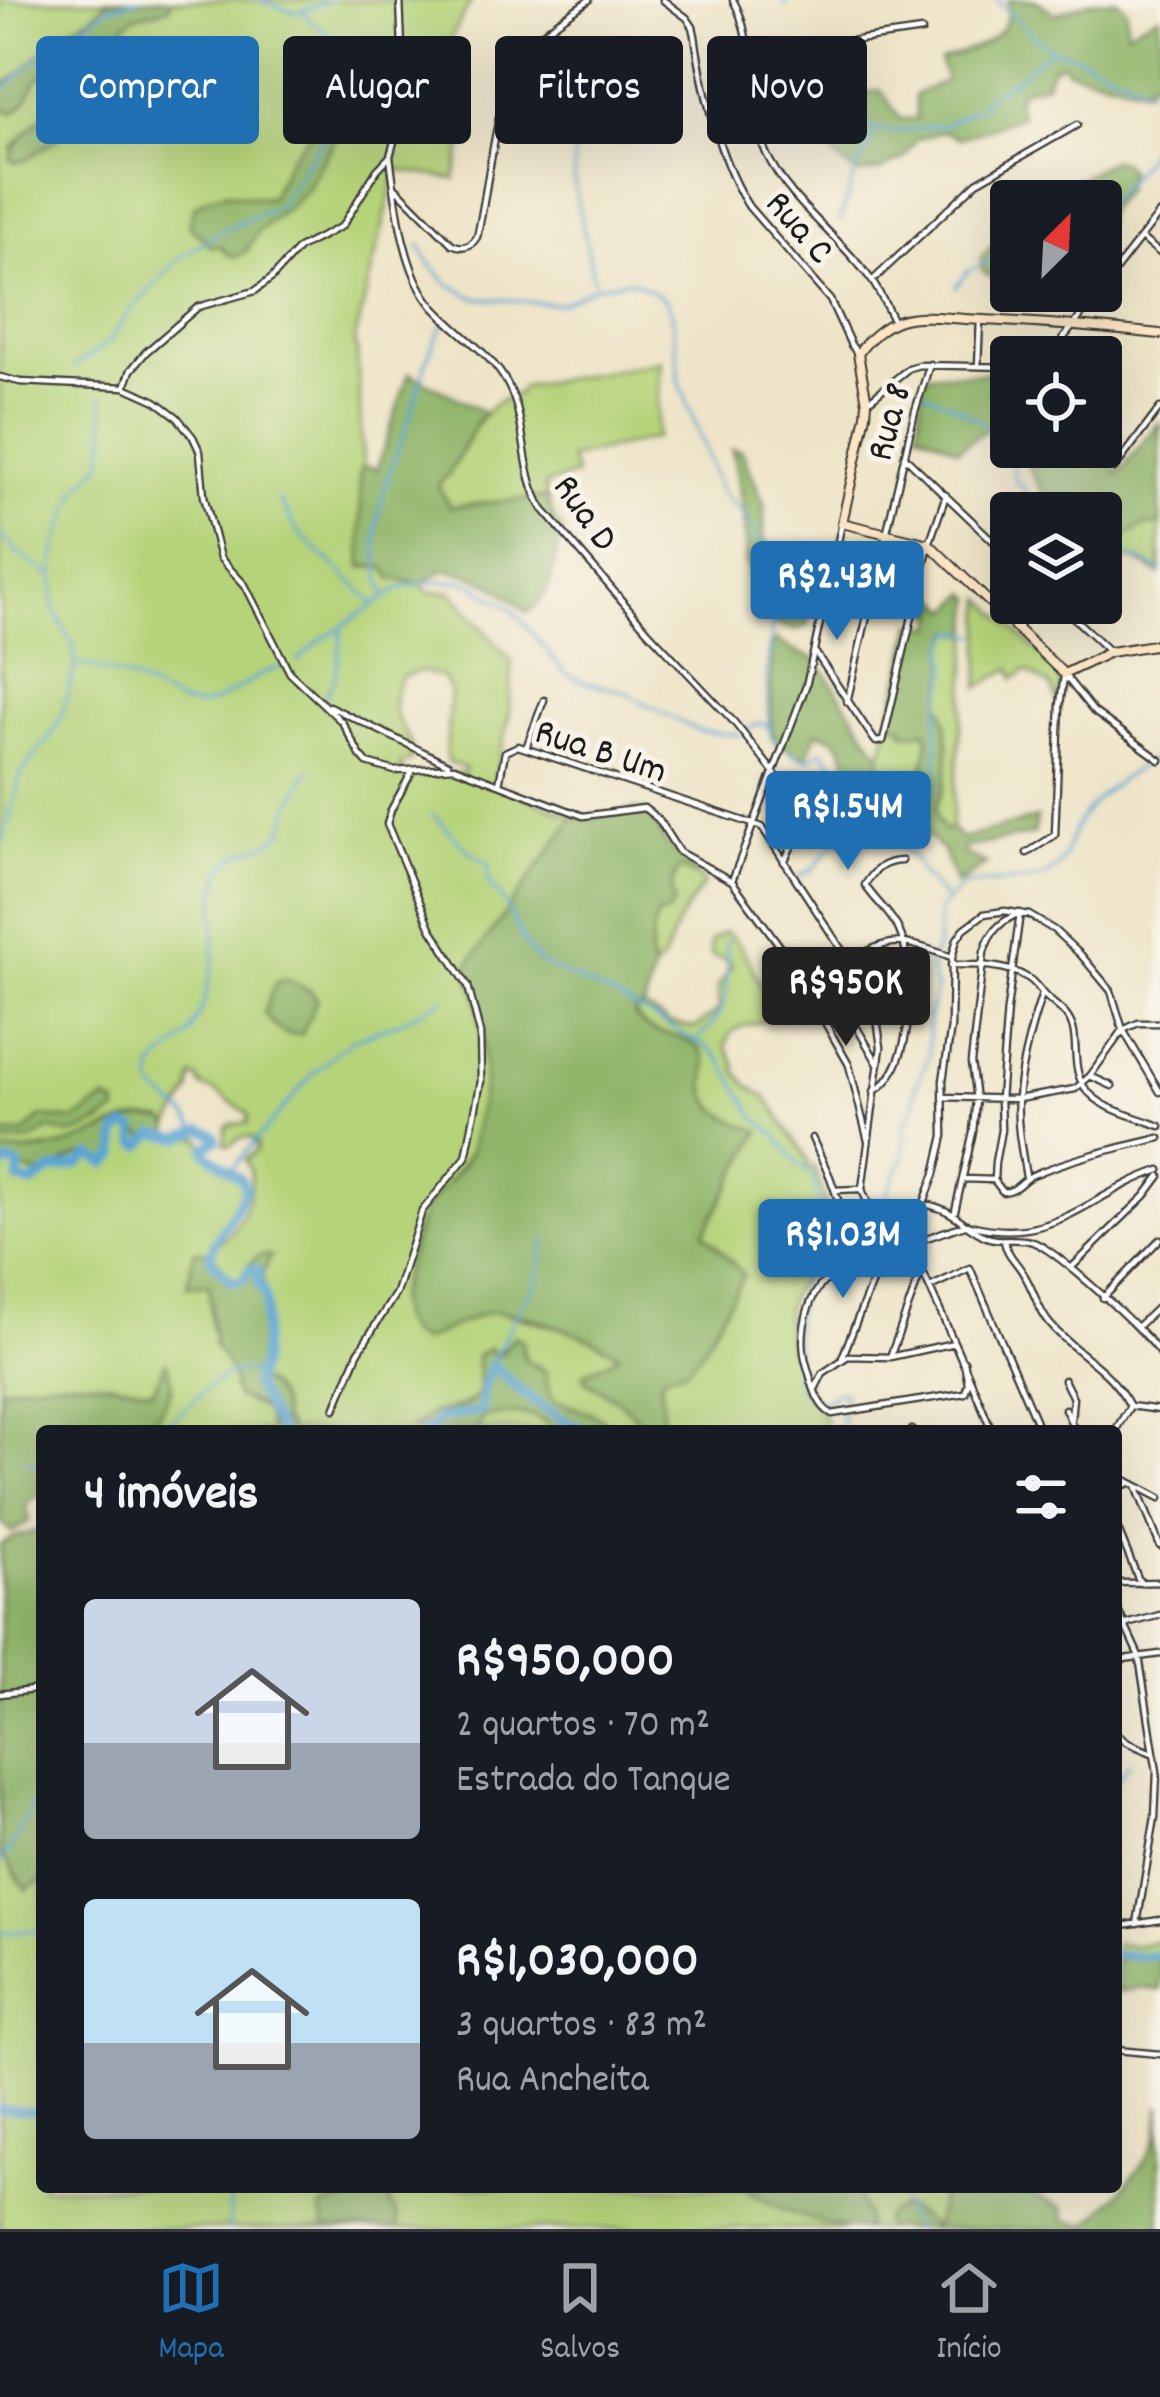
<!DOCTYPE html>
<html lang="pt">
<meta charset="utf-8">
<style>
body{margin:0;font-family:Dekko,sans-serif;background:#20242c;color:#f1f3f6;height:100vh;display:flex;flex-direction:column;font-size:45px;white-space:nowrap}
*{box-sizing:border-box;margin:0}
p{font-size:39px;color:#9ea1a6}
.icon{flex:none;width:66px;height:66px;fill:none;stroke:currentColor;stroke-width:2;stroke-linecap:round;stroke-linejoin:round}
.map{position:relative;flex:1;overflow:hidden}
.sheet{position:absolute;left:36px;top:1425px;width:1086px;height:768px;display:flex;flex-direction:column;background:#171b24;border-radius:12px;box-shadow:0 12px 48px #0002}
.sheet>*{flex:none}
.hud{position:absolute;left:36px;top:36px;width:1089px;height:108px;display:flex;gap:24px}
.needle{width:78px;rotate:24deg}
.controls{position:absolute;left:990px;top:180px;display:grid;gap:24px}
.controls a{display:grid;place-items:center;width:132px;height:132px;border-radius:12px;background:#171b24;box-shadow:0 12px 48px #0002;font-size:60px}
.price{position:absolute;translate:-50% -102px;padding:0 27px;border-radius:12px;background:#1f6fb2;color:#fff;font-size:39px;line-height:78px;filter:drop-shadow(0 3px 6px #0008)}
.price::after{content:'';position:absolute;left:50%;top:72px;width:36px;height:27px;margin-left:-18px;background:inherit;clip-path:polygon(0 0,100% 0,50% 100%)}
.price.selected{background:#222;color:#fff}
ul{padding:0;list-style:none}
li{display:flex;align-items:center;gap:36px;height:300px;padding:0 48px}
li span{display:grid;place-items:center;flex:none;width:336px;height:240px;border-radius:12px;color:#555}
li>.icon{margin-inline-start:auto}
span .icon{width:144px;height:144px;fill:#fffc;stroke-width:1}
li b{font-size:51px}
h2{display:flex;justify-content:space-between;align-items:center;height:144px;padding:0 48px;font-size:51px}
.pill{padding:0 42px;border-radius:12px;background:#171b24;box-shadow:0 12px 48px #0002;font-size:42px;line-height:108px}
.pill.selected{background:#1f6fb2;color:#fff}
.dock{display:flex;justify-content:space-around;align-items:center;height:168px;border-top:3px solid #363941;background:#171b24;font-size:33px;color:#9ea1a6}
.dock a{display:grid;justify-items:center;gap:6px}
.dock .selected{color:#1f6fb2}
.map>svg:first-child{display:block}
.green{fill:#b5d379;stroke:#68784a;stroke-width:3;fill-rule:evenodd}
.forest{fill:#90b569;stroke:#566842;stroke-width:3}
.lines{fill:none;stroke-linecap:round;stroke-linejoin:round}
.stream{stroke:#5ca5d3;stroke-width:3}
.river{stroke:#5ca5d3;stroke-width:9}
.street-casing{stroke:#3c3a36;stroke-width:9}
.secondary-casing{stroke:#3c3a36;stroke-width:12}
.street{stroke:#fff;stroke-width:4.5}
.secondary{stroke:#fce5c4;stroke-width:8}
.labels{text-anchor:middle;stroke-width:10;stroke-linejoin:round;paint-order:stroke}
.street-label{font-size:39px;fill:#1c1c1c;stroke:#f7f3e8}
</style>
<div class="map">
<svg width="1160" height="2229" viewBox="0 0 1160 2229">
<rect width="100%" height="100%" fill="#f7f3e8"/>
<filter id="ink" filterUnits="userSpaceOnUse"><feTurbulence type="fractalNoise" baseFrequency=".00833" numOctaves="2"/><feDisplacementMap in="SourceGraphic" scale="24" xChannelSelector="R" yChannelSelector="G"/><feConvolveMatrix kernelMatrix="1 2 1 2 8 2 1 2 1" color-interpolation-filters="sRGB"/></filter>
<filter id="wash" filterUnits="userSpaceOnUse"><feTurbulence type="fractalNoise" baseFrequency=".004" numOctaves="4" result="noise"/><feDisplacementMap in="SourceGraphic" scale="48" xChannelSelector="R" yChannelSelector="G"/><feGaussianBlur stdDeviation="2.7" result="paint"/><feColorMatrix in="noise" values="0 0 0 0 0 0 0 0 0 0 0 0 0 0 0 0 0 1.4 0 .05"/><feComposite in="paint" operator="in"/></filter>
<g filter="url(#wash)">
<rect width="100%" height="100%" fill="#eee4c7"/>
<path class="green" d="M0,0h126l-19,2 -16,15 -32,18 -36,36 -23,17z
M172,0h300l-49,88 29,15 15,22 -12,54 -56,-9 -3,3 -42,170 3,7 6,116 -3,8 3,93h21l8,11 29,6 7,8h23l61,70 -3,55 -15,67 80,33 -107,151 10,28 6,45 1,42 -14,69 -52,72 -21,73 111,17 74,20 33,18 3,4 -34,18 2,8c25,13 45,25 61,49h-34c-17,-23 -35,-20 -60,-31l-11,-32 -14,-6 -13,-26 -19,20 -6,-8 -14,9 4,29 -3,11 -14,9 -34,9 -20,16h-120l-7,-8 -3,-21 -20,-21 10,-73 -7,-33 -17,-5 -6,11 -5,1 -21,-27 -20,8 -6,22h22l2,43 21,45 2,19 3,5 23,10 6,6 4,18h-121l23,-42 -6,-26 -13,27c-10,-1 -18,-4 -28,-5 -41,-6 -86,-7 -125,4v-227c15,-1 24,11 38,11 24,1 36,-37 63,-11l16,-28 15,-5 11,7 58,2c5,12 17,28 29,36 5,3 11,5 15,9l-13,32 -19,27 3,2c24,-12 45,-60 29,-84l12,-10v-7l-7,-6 -10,1 -11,8 -5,-2 2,-16 5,-4 17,-1v-10c-15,-9 -31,-23 -46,-26l-4,-8 -6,-2 -2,16 -20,33c-34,-21 -68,10 -102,18 -23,6 -45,10 -68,7v-8h11l38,-14 22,5 32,-12 3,-22 -31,20 -34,-3 -17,16 -24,1v-1027l5,2 40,-36c31,24 -17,56 -34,76l13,12 74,-50 7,-9 5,-21 -9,-21 5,-15 8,-11 20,-18 34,-8zM342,106l5,11 -24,45 -47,55 -19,15 -10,18 -11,7 -8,-2 -7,-9h-10l-6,-9 -13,-8 33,-37 33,7 13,-2 19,-40 32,-36zM420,671l22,6 8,14 -4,66 2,6 17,5 -2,5 -61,1 -1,-9 9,-4c10,-32 -32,-35 -9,-84zM284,978l28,14 5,7 -16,35c-18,3 -29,-7 -37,-22l11,-28z
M661,361l-5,77 -86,20 6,17 -32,10 3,12 -98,10 -12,-22c35,-30 31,-80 82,-91l2,-7z
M1154,524l6,1v49l-25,-14 -20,-1 -8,15 -6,-1v-36c19,4 35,-10 53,-13z
M984,599l77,76 -3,30 -7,-19 -25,-16 -12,9 -3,-11 -32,19z
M954,631l16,4 -19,194 -7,3 -8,-18 1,-11 7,-13 5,-46 -9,-41 7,-33 -1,-24z
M890,721l27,11 8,-2c7,17 -2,36 -6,54l-26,14h-4l-14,-20z
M683,869l18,10 3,4 -26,39 -16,40 -8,5 -3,-3c-1,-16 0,-34 6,-49l5,-2 9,-32 7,-11z
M725,932c17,9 28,36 36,54l12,3 1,-19 12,-12 19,40h-18l-7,6 -1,10c-21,15 -48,3 -53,33l10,18v6l13,15 18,12 41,63 -1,7 7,-1c7,22 20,51 13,74 -10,33 -43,40 -41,83 1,33 26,68 39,97v10h-172l10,-8 -2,-41 5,-9 19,-4 19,-136 56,-101c-18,-7 -43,-17 -52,-35 -5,-8 -2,-21 -1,-30 -7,-8 -14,-19 -22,-25 -19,-14 -44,-1 -50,-33l9,-1 25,15 26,5 24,-18 -1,-23 14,-22 -3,-4 -18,-6 -1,-14z
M511,1412l28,5 15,14h-76l4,-14z
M0,1852l10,11 8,16 20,4 4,-4v308h705l4,5 34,17 59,20h-446l-1,-13 -28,-23 -46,14 -2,5 4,17h-325z
M1160,1940v18l-44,2v-18l18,4z
M855,2187h89l-10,42 -23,-19 -28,10 4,9h-22l2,-8z"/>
<path class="forest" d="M126,0h46l-4,8 -33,8 -21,18 -8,11 -5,14 9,22 -5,21 -7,9 -74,50 -9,1 -5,-3c5,-29 70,-57 35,-86 -18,10 -9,28 -33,40l-12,-6v-19l23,-17 36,-36 32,-18 16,-15z
M1008,0h28l19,14 38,-13 24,-1 10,10v21l33,-16v63l-13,5v6l-80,-19 -4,-7c-10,2 -16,11 -17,20l-25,7 -5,12 5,13c-19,10 -41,16 -62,23l-16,-7 -27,9 -12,18 -26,13 -21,3c-27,-19 -44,-35 -41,-70l65,-14 19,29h17l-2,-24 31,-15 -6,-19c30,-12 75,-21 68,-61z
M342,106l6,2 1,5 -42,76 -18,18 -32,25 -10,18 -11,7 -8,-2 -7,-9 -10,1c-6,-9 -18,-15 -22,-24l5,-16c35,-26 42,-5 77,-10l19,-40 32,-36z
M1112,160l9,1 7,9 -4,20 -16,19 -7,23v-31h-67c29,-9 51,-28 78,-41z
M1011,225v57l-22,-6 -7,-6 -1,-12z
M409,373l76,40 -7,6 -29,55 -11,11 12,22 97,-10 8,25 7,8c-9,29 -7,66 -35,83 -23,-24 -48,-39 -81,-43l-25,14 -29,-6 -8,-11h-22l-2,-93 3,-8 14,3z
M1011,373v60l-8,-15 -45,31 -40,-19 5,-46 5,-10z
M1160,422v103c-29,-3 -25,20 -59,12v-24h-48l-34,-66h74l26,26z
M732,449l10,2 22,53v36l12,19 23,49 7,4 3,13 -14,5 -21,-7 -28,-60 -2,-49z
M931,591l20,19 17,-17 6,5 -4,37 -17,-4 -7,15 1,24 -7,33c11,16 9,72 2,90 -3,10 -7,9 -6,19 0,3 7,17 8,19l7,-2 11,10 75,-21 -3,16 -71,14 1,6 22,10 -30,21 -13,-34 -17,-16 -5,-22 -6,-2 -21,13c-17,-9 -33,-29 -41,-46 -10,-23 -5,-38 -36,-46l-10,24h-10l-24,-19 -2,-10v-82l6,-5 17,11 22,8 65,97 -6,22 14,19 10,-1 20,-12 -1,-12 4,-2c3,-12 10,-27 3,-40l-16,4 -6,-3 1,-4 -14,-6 23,-97 21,3 2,-15 -6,-2z
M636,810c18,5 20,15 28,30 8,12 20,21 32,28l-3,6 -10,-5 -5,1 -7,16 3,17 -6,10 -10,2c-7,15 -8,33 -7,49l3,3 -10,41 -9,1v7c19,24 40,14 61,30 17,13 6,29 10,46 5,21 36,33 54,39l-56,102 40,42 -45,80 -14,15 -19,3 -5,9 2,41 -10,8h-6c-15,-23 -36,-38 -61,-49l-3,-8 35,-18 -3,-4c-26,-15 -90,-42 -120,-40 -20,2 -53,21 -73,29 -19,-5 -25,-26 -25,-44l27,-88 38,-43 8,-14 14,-69 -1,-42 -6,-45 -11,-28 108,-151 15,1z
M284,978l28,14 5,7 -15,35c-18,3 -30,-7 -38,-22l11,-28z
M106,1100l10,5 1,6c-7,8 -36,22 -47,23 -7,0 -14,-4 -21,-5l-18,12 -31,2v-9l24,-1 17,-16 34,3z
M144,1118l21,3 5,5 -2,10h-25l-11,-7 -9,1 -8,9 4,14 -18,10 -9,-9c-23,0 -40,21 -55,20 -14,-2 -22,-13 -37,-12v-11c26,2 53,-1 78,-10 23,-8 41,-19 66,-23z
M204,1251l9,4 21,27 5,-1c8,-13 15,-30 32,-25l-9,19 7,33 -10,72c16,8 24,24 23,42l5,3 2,6h-19l-4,-18 -6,-6 -23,-10 -3,-5 -2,-19 -18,-27 -5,-61 -22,1 7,-34z
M515,1336l9,6 -2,11 6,9 18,10 2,16 5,12c23,11 45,9 60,31h-59c-20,-24 -43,-17 -71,-14l-5,14h-69l20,-16 34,-9 14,-9 3,-11 -4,-29 14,-9 6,8 5,-2z
M166,1362c15,27 -6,45 -17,69h-107v64h-4l-12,10 3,16 -17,11 -12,-11v-132c39,-11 84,-10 124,-4 10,1 18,4 29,5z
M42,1530v349l-15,11 -27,-38v-307l15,-8z
M1124,1958h36v32l-20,-2 -24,4v-32z
M1160,2106v123h-273l-4,-9 5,-5 16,-8 7,3 23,18 10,-41h66l54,21 1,12 22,4c23,-19 61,-60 70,-87 3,-10 2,-20 3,-31z
M747,2187h108l12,35 -2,7c-39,0 -81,-18 -114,-37z
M369,2193l18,5 10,18 1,13h-73l-4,-17 2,-5z"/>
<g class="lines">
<path class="stream" d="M258,0l39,13 34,-13
M997,0l37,36 18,13 19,5 76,33
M783,4l5,-4
M0,93l48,-44 61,-41 28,-8
M792,119l61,5 40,8 51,-7 38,-19 5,-10 27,-16 38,-31
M1101,205c16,-10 51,-51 55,-69 2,-12 -1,-27 -2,-39
M840,221l15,-48 21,-41
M420,245l9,18 18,20 28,15 85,6 36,-18 34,-6 26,13 10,8 6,12 8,70 37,100 6,11 22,22 14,23 14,79 -6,56 2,53 2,10 7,8
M594,282l-20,-100v-40l4,-20 7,-14 40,-53 22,-19
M956,287l11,-15 44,-22
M74,367l34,-24 23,-33 48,-52 43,-27 56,-24 70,-107 10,-28v-8l-16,-20 -31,-22 -7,-11
M925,392c32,14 67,30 84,63 4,8 2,19 8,27 12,15 17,9 19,31
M279,500l19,32 76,71
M0,533l17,20 34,22
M1101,579c21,-26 29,-27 59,-8
M385,595c-23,-71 5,-119 27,-184 11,-34 13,-58 33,-88
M298,661l20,-19 82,-54 22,-5 39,-2 11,3 40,25 54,65 18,8 38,9 76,40 42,4
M77,664c19,3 38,9 56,16 20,8 49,31 71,25 28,-7 49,-32 78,-38
M325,696l11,-20 6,-47
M747,730l13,-7 7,3
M788,751l20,9 9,-7 7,-1 27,33 25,44 37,28 9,17 23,26
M433,815l36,36 20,13 -1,19 15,17 23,46 14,17 77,35 90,49 13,11 36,60 20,17 25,32 11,7 14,57 -25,44 2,7 -9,39 2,60 2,7 14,14 18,-3 9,-8 5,1 -3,39
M897,843l21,-25 18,-32 2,-74 10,-46 -2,-20 8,-15 23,4
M0,848l22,-76 30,-38 9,-17 14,-51 -1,-19 -19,-36 -2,-10 1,-42 6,-25 19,-46 20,-21 4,-9 3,-26 -4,-36
M798,876c22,-5 23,-24 40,-34 12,-6 30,-6 43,-8
M699,1038c35,-32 26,-56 28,-99
M198,1132l-13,-18 -29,-23 -5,-11 4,-14 34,-31 13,-26 12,-47 1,-65 7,-27 16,-16 31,-11 13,-10 10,-31 17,-33
M230,1171l82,-96 27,-25 15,-11 46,-17 44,-23
M879,1212l25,-56 1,-31 9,-20 1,-17 14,-32 -1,-38 8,-27 -7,-29 8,-15 2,-37 24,-25c22,-3 65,-1 84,-10 17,-7 21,-32 28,-47 17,-33 55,-55 85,-74
M492,1363l25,-50 20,-31 9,-44
M152,1431c8,-5 17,-9 25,-15 29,-22 39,-49 81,-44
M731,1431l2,-1
M26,1462l16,3
M1116,1782l14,-20
M0,1864l18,-29 24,-50
M0,1933l29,-3 13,4
M896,2187l18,42
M229,2229l2,-42"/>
<path class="river" d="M0,1172l6,-9 9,1 5,5 -2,11 14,4 19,-13 28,-6 12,-10 15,9 11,-9v-22l9,-6 8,2 2,14 6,3 13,-12 25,4 22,-8 12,4 3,6 -12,8 1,4 35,27 4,8c-7,28 -36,51 -34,73l22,22 10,-2 7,-12 9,3 -1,12 7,11 1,8 -5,61 -7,21 25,47
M424,1431l6,-2 10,-11 41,-6 3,-26 8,-23c26,30 57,51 93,68
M1116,1955c15,-2 28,4 44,0
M0,2110l42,2"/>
</g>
</g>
<g filter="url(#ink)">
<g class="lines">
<defs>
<path id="street" d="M663,0l24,18 6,9c3,10 3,19 5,28 8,48 24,111 51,152l81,93 21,45 7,9
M733,0c24,41 12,106 33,153 24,51 74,83 106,128 9,13 15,28 22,41
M749,55l173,-24
M390,156c6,45 12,113 42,149 24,28 59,47 76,80 20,38 12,87 35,124l105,122 86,91 67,85 3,13 -20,42
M394,186l58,58c11,5 19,3 25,-7 11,-46 20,-150 46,-184 17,-22 44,-37 66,-53
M1141,238l19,15
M872,281l105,-99 100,-57
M1101,289l59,-76
M1049,357l51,-66
M978,366l2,-46
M0,377l20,5 105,5 31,14 21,16 16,20 7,15 4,44 16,62 25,27 45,88 52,49 18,33 7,8 28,8 59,-4 129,49 61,-8 14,11 21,33 53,29 56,76 61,108 19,76
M125,387l6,-17 15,-18 52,-45 57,-16 17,-13 27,-30 43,-22 35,-56 13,-14 5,-18 7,-90 -2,-48
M867,402l42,-34 10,-3 92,2
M904,456l107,102
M1114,469l46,-61
M1058,603l52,49
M1018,630l8,-27
M815,652l58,86 3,4 7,-1 46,-197 17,-49
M1066,677l27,34 67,49
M847,702l68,-291 15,-47
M329,706l119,58
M526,748l18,-48
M499,784l6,-32 13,-6 244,81 83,128 19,21 10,21 7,50 -19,142c13,41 37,29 67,16 30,7 34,22 58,32 15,6 30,-1 46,5 23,8 113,90 127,112
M1027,853l28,-18 5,-130 4,-29
M733,878l73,-192 36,-163
M1020,913l-13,96 -7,90 1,31 -6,32 -1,18 9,12c16,-1 18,-13 32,-18 41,-17 83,-26 125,-36
M951,965c24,0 54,-1 75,12 9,4 13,13 20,20 13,11 25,18 28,36 3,19 -1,38 11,55 17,23 50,28 75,38
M827,976l51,88
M805,989c24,-14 70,-51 99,-46 16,2 32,9 48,14
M1090,1076l22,10
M874,1091c41,-20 42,-124 25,-161 -8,-17 -24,-29 -34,-45 9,-15 19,-24 37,-24
M943,1097l75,2 57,-10 15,-13 33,-46 15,-7h22
M812,1138l18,39 16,46
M1026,1177c-4,-25 -10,-52 -8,-78 2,-34 13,-72 24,-105
M964,1179l30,1
M835,1190l24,-1
M922,1208l13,-34 9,-38 -1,-55 8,-54 1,-70 5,-18 7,-10 20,-15 21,-3 24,4 25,15 27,25 30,36 12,39 37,62
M955,1211l18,-79 3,-33 -5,-36 13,-111c6,-20 16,-31 36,-39
M899,1217c30,72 64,142 93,214
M970,1225c85,22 118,-31 190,-55
M1004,1241c3,14 12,20 19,32 11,16 14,36 27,51 27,32 58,41 80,82l30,4
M1072,1267l73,-71 15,-20
M930,1287l40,-19 70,163
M1103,1298l57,-59
M1138,1326l22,-21
M890,1357l31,-85
M842,1358l40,-101
M964,1361l4,22 -3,10 -133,21c-16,-8 -20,-32 -25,-48 -8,-25 -3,-60 14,-81 11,-14 124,-54 147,-61
M1064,1380l9,18 -2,21
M815,1389l8,-16 25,-17 42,1 64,-14
M335,1409l23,-56 38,-60 26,-82 44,-54 15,-76 -1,-48 -12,-47 -37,-58 -44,-104 4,-14 22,-40
M1065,1409l10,22
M912,1430l1,1
M1115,1431l15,-25
M1116,1475l44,23
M1136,1486l24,60
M1116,1488l14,-5
M1116,1525l24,58
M1116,1583l44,-1
M1116,1606l23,50 18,116 -2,45 -18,107
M1116,1627l44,-12
M1116,1660l44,-6
M0,1694l42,-5
M1116,1733l10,9 26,11
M1116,1927l44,-7
M1116,2050l44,4"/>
<path id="secondary" d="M1160,334c-65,-7 -129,-12 -195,-15 -20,-1 -45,-5 -65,1 -16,5 -33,20 -42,34l9,48 -1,13 -24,108 87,21 135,130 46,-22 50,-8"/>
</defs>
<use href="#street" class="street-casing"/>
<use href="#secondary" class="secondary-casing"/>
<use href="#street" class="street"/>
<use href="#secondary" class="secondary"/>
</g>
</g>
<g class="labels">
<g class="street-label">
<text transform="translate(802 225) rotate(49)" y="14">Rua C</text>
<text transform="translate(886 421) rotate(-75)" y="14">Rua 8</text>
<text transform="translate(588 511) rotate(55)" y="14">Rua D</text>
<text transform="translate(602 748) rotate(18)" y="14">Rua B Um</text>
</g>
</g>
</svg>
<div class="controls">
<a><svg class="needle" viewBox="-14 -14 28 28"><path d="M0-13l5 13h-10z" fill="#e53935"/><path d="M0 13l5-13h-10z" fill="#9ea1a6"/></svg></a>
<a><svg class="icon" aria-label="locate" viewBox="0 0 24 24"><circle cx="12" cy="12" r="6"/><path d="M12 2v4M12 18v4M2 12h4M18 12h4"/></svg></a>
<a><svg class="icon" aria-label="layers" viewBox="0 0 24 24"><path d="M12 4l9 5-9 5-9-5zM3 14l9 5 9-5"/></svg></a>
</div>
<b class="price" style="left:837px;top:643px">R$2.43M</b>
<b class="price" style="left:848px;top:873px">R$1.54M</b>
<b class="price selected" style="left:846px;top:1049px">R$950K</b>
<b class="price" style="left:843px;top:1301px">R$1.03M</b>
<div class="hud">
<a class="pill selected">Comprar</a>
<a class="pill">Alugar</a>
<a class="pill">Filtros</a>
<a class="pill">Novo</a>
</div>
<section class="sheet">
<h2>4 imóveis<svg class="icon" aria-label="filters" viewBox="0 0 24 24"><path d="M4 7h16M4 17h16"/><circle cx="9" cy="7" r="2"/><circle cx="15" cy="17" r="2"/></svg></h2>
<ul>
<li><span style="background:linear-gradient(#c9d6e8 60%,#9aa5b1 0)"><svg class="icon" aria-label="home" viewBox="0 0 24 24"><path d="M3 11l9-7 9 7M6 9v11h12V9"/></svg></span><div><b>R$950,000</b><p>2 quartos · 70 m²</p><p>Estrada do Tanque</p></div></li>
<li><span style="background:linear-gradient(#bfe0f5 60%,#9aa5b1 0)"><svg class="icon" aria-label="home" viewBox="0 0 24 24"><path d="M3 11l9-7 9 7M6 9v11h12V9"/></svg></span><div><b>R$1,030,000</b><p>3 quartos · 83 m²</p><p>Rua Ancheita</p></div></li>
</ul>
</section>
</div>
<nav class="dock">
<a class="selected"><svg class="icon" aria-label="map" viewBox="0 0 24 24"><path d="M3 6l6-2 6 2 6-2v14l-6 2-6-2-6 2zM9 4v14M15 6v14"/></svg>Mapa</a>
<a><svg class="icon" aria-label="saved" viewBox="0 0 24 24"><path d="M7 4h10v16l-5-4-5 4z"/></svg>Salvos</a>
<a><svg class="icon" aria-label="home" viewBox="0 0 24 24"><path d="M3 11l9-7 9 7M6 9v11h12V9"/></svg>Início</a>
</nav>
